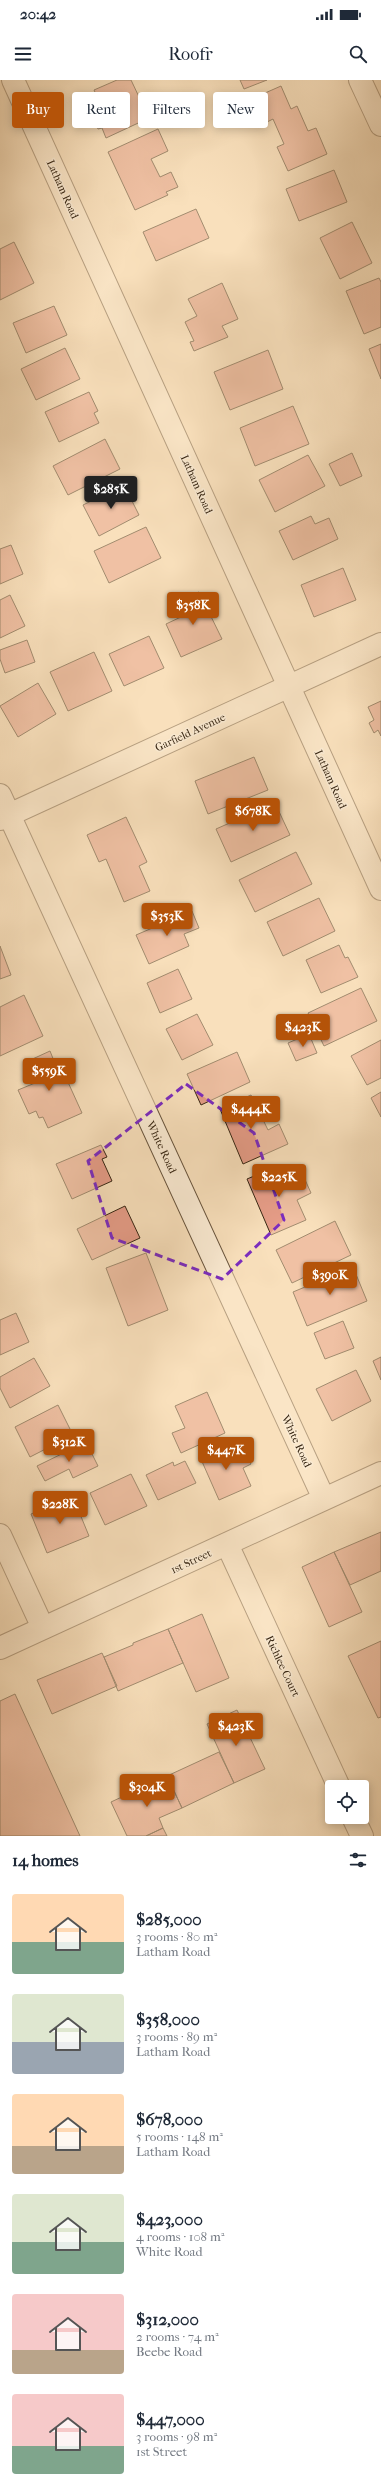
<!DOCTYPE html>
<meta charset="utf-8">
<style>
body{margin:0;font-family:"IM FELL French Canon",serif;background:#f6f6f7;color:#1f2937;height:100vh;display:flex;flex-direction:column;font-size:15px;white-space:nowrap}
*{box-sizing:border-box;margin:0}
p{font-size:13px;color:#747a83}
.icon{flex:none;width:22px;height:22px;fill:none;stroke:currentColor;stroke-width:2;stroke-linecap:round;stroke-linejoin:round}
.map{position:relative;height:1756px;overflow:hidden}
.panel{display:flex;flex-direction:column;background:#fff;flex:1}
.panel>*{flex:none}
.top-card{position:absolute;left:12px;top:12px;width:357px;height:36px;display:flex;gap:8px}
.buttons{position:absolute;left:325px;top:1700px;display:grid;gap:8px}
.buttons a{display:grid;place-items:center;width:44px;height:44px;border-radius:4px;background:#fff;box-shadow:0 2px 10px #0003;font-size:20px}
.price{position:absolute;translate:-50% -34px;padding:0 9px;border-radius:4px;background:#b45309;color:#fff;font-size:13px;line-height:26px;filter:drop-shadow(0 1px 2px #0008)}
.price::after{content:'';position:absolute;left:50%;top:24px;width:12px;height:9px;margin-left:-6px;background:inherit;clip-path:polygon(0 0,100% 0,50% 100%)}
.price.current{background:#222;color:#fff}
ul{padding:0;list-style:none}
li{display:flex;align-items:center;gap:12px;height:100px;padding:0 12px}
li span{display:grid;place-items:center;flex:none;width:112px;height:80px;border-radius:4px;color:#555}
li>.icon{margin-inline-start:auto}
span .icon{width:48px;height:48px;fill:#fffc;stroke-width:1}
li b{font-size:17px}
h2{display:flex;justify-content:space-between;align-items:center;height:48px;padding:0 12px;font-size:17px}
.pill{padding:0 14px;border-radius:4px;background:#fff;box-shadow:0 2px 10px #0003;font-size:14px;line-height:36px}
.pill.current{background:#b45309;color:#fff}
.status{display:flex;justify-content:space-between;align-items:center;height:28px;padding:0 20px;background:#fff;direction:ltr}
.status svg{height:11px;fill:currentColor}
header{display:flex;justify-content:space-between;align-items:center;height:52px;padding:0 12px;background:#fff;font-size:18px;font-weight:600}
.map>svg:first-child{display:block}
.building{fill:#e59c87;stroke:#372613}
.lines{fill:none;stroke-linecap:round;stroke-linejoin:round}
.minor-casing{stroke:#68543d;stroke-width:24}
.minor{stroke:#fbebd3;stroke-width:22}
.marked{fill:none;stroke:#7b2cbf;stroke-width:3;stroke-dasharray:8 5;stroke-linejoin:round}
.labels{text-anchor:middle;stroke-width:3;stroke-linejoin:round;paint-order:stroke}
.street-label{font-size:11px;fill:#372613;stroke:#fbebd3}
</style>
<div class="status"><b>20:42</b><svg viewBox="0 0 49 12"><path d="M0 12V9h3v3zM5 12V6h3v6zM10 12V3h3v9zM15 12V0h3v12zM26 1h20v11H26zM47 4h2v5h-2z"/></svg></div>
<header><svg class="icon" aria-label="menu" viewBox="0 0 24 24"><path d="M4 6h16M4 12h16M4 18h16"/></svg>Roofr<svg class="icon" aria-label="search" viewBox="0 0 24 24"><circle cx="10" cy="10" r="6"/><path d="M15 15l6 6"/></svg></header>
<div class="map">
<svg width="381" height="1756" viewBox="0 0 381 1756">
<rect width="100%" height="100%" fill="#f9e0bc"/>
<filter id="stains"><feTurbulence type="fractalNoise" baseFrequency=".005" numOctaves="4"/><feColorMatrix values="0 0 0 0 .2 0 0 0 0 .09 0 0 0 0 .02 0 0 0 .5 -.17"/></filter>
<radialGradient id="worn" r=".72"><stop offset=".6" stop-color="#630" stop-opacity="0"/><stop offset="1" stop-color="#630" stop-opacity=".3"/></radialGradient>
<path class="building" d="M117,0h14l18,38 -43,20 -4,-10 -4,1 -5,-10 4,-2 -5,-10 8,-4 -6,-13z
M240,0h27l-23,9z
M281,6l10,23 6,-3 11,25 8,-3 11,26 -39,17 -11,-24 7,-3 -11,-25 -6,3 -11,-25z
M158,49l10,22 -17,8 9,18 11,-5 7,15 -12,5 2,3 -33,15 -27,-58z
M334,90l13,32 -48,19 -13,-32z
M196,129l13,29 -53,23 -13,-29z
M352,142l20,41 -32,16 -20,-41z
M14,162l20,41 -34,17v-51z
M379,198l2,4v45l-17,7 -18,-43z
M222,203l16,36 -16,7 6,11 -34,14 -4,-9 4,-1 -9,-19 12,-6 -9,-17z
M54,226l13,29 -41,18 -13,-30z
M381,264v35l-12,-30z
M65,268l15,31 -44,21 -15,-31z
M268,270l15,39 -53,21 -16,-38z
M89,312l9,19 -4,2 5,10 -40,19 -14,-30z
M293,326l16,38 -54,22 -15,-38z
M105,359l15,30 -52,26 -15,-29z
M352,373l10,23 -22,10 -11,-22z
M308,375l17,31 -50,26 -16,-32z
M124,405l15,30 -40,21 -16,-31z
M311,436l4,8 14,-6 9,21 -45,21 -14,-29z
M146,447l15,31 -52,25 -15,-32z
M11,465l12,29 -23,10v-35z
M343,488l13,32 -42,17 -13,-32z
M199,512l23,47 -41,18 -15,-33 17,-8 -6,-14z
M10,515l15,31 -25,12v-38z
M149,556l15,32 -40,18 -15,-32z
M27,560l8,22 -30,11 -5,-14v-9z
M94,572l18,39 -44,20 -18,-39z
M38,603l18,31 -38,23 -18,-31z
M381,621v35l-3,-6 -4,3 -5,-10 5,-3 -6,-13z
M254,677l14,33 -60,24 -13,-33z
M275,723l15,32 -59,27 -15,-33z
M126,737l21,45 -8,4 11,25 -26,11 -18,-43 -7,3 -12,-27z
M296,772l16,32 -57,28 -16,-32z
M319,818l16,33 -52,25 -16,-34z
M192,831l7,17 -15,6 5,12 -40,18 -13,-29z
M339,865l6,13 3,-1 10,20 -37,16 -15,-33z
M0,866l11,29 -11,4z
M178,889l14,30 -32,14 -13,-30z
M361,908l16,33 -53,25 -16,-33z
M24,915l19,41 -43,20v-49z
M197,934l16,31 -31,15 -16,-31z
M309,954l8,19 -21,8 -8,-18z
M381,960v38l-14,7 -16,-29z
M50,971l8,20 4,-2 20,44 -34,15 -5,-11 -4,1 -3,-7 -7,3 -11,-24 17,-7 -9,-21z
M237,972l13,30 -49,23 -14,-31z
M381,1012v25l-10,-19z
M251,1015l17,35 11,-6 9,20 -45,20 -23,-55z
M101,1065l6,12 -5,2 10,22 -40,18 -16,-35z
M281,1085l6,14 15,-6 9,20 -14,7 9,20 -35,15 -24,-56z
M125,1126l15,32 -48,22 -15,-31z
M335,1141l16,34 -59,28 -16,-33z
M146,1173l22,57 -40,16 -22,-58z
M353,1187l14,34 -60,25 -14,-34z
M16,1233l13,29 -29,13v-35z
M343,1241l11,27 -29,11 -11,-26z
M381,1277v23l-8,-19z
M34,1278l16,28 -40,22 -10,-20v-11z
M356,1290l15,31 -39,20 -16,-32z
M207,1312l18,41 -44,20 -9,-20 13,-5 -10,-22z
M58,1325l15,30 -43,22 -15,-30z
M86,1362l12,24 -25,12 -4,-9 -24,12 -8,-15z
M231,1363l7,15 8,-4 5,10 -8,4 8,18 -32,14 -19,-43z
M185,1381l11,22 -38,17 -12,-25 27,-13 1,4z
M131,1394l16,32 -42,19 -15,-32z
M73,1417l16,39 -42,17 -16,-39z
M381,1452v39l-31,14 -16,-33z
M334,1472l28,60 -33,15 -27,-60z
M202,1534l27,64 -33,14 -28,-63z
M168,1549l15,34 -65,28 -14,-34 29,-12v-2z
M381,1561v76l-3,1 -30,-62z
M102,1573l15,33 -65,28 -15,-34z
M15,1614l65,142h-80v-135z
M237,1630l28,59 -31,14 -27,-59z
M219,1672l15,31 -52,25 -15,-32z
M167,1696l15,32 -23,10 4,10 -17,8h-19l-16,-34z
M163,1748l4,8h-21z"/>
<g class="lines">
<defs>
<path id="minor" d="M13,0l368,809
M360,0l21,45
M0,715l324,704
M0,739l381,-175
M0,1455l43,93
M227,1464l112,243
M0,1568l381,-175
M353,1737l9,19"/>
</defs>
<use href="#minor" class="minor-casing"/>
<use href="#minor" class="minor"/>
</g>
<path d="M0 0H381V1756H0ZM186,1004l68,49 30,87 -62,59 -110,-41 -24,-77z" fill="#f9e0bc" fill-opacity=".55" fill-rule="evenodd"/>
<path class="marked" d="M186,1004l68,49 30,87 -62,59 -110,-41 -24,-77z"/>
<g class="labels">
<g class="street-label">
<text transform="translate(63 109) rotate(66)" y="4">Latham Road</text>
<text transform="translate(197 404) rotate(66)" y="4">Latham Road</text>
<text transform="translate(190 652) rotate(-25)" y="4">Garfield Avenue</text>
<text transform="translate(331 699) rotate(66)" y="4">Latham Road</text>
<text transform="translate(162 1067) rotate(65)" y="4">White Road</text>
<text transform="translate(297 1361) rotate(65)" y="4">White Road</text>
<text transform="translate(191 1481) rotate(-25)" y="4">1st Street</text>
<text transform="translate(283 1586) rotate(65)" y="4">Richlee Court</text>
</g>
</g>
<rect width="100%" height="100%" filter="url(#stains)"/>
<rect width="100%" height="100%" fill="url(#worn)"/>
</svg>
<div class="buttons">
<a><svg class="icon" aria-label="locate" viewBox="0 0 24 24"><circle cx="12" cy="12" r="6"/><path d="M12 2v4M12 18v4M2 12h4M18 12h4"/></svg></a>
</div>
<b class="price current" style="left:111px;top:430px">$285K</b>
<b class="price" style="left:193px;top:546px">$358K</b>
<b class="price" style="left:253px;top:752px">$678K</b>
<b class="price" style="left:167px;top:857px">$353K</b>
<b class="price" style="left:303px;top:968px">$423K</b>
<b class="price" style="left:49px;top:1012px">$559K</b>
<b class="price" style="left:251px;top:1050px">$444K</b>
<b class="price" style="left:279px;top:1118px">$225K</b>
<b class="price" style="left:330px;top:1216px">$390K</b>
<b class="price" style="left:69px;top:1383px">$312K</b>
<b class="price" style="left:226px;top:1391px">$447K</b>
<b class="price" style="left:60px;top:1445px">$228K</b>
<b class="price" style="left:236px;top:1667px">$423K</b>
<b class="price" style="left:147px;top:1728px">$304K</b>
<div class="top-card">
<a class="pill current">Buy</a>
<a class="pill">Rent</a>
<a class="pill">Filters</a>
<a class="pill">New</a>
</div>
</div>
<section class="panel">
<h2>14 homes<svg class="icon" aria-label="filters" viewBox="0 0 24 24"><path d="M4 7h16M4 17h16"/><circle cx="9" cy="7" r="2"/><circle cx="15" cy="17" r="2"/></svg></h2>
<ul>
<li><span style="background:linear-gradient(#ffd9b3 60%,#7fa58c 0)"><svg class="icon" aria-label="home" viewBox="0 0 24 24"><path d="M3 11l9-7 9 7M6 9v11h12V9"/></svg></span><div><b>$285,000</b><p>3 rooms · 80 m²</p><p>Latham Road</p></div></li>
<li><span style="background:linear-gradient(#dfe7d0 60%,#9aa5b1 0)"><svg class="icon" aria-label="home" viewBox="0 0 24 24"><path d="M3 11l9-7 9 7M6 9v11h12V9"/></svg></span><div><b>$358,000</b><p>3 rooms · 89 m²</p><p>Latham Road</p></div></li>
<li><span style="background:linear-gradient(#ffd9b3 65%,#b9a48a 0)"><svg class="icon" aria-label="home" viewBox="0 0 24 24"><path d="M3 11l9-7 9 7M6 9v11h12V9"/></svg></span><div><b>$678,000</b><p>5 rooms · 148 m²</p><p>Latham Road</p></div></li>
<li><span style="background:linear-gradient(#dfe7d0 60%,#7fa58c 0)"><svg class="icon" aria-label="home" viewBox="0 0 24 24"><path d="M3 11l9-7 9 7M6 9v11h12V9"/></svg></span><div><b>$423,000</b><p>4 rooms · 108 m²</p><p>White Road</p></div></li>
<li><span style="background:linear-gradient(#f6c9c9 70%,#b9a48a 0)"><svg class="icon" aria-label="home" viewBox="0 0 24 24"><path d="M3 11l9-7 9 7M6 9v11h12V9"/></svg></span><div><b>$312,000</b><p>2 rooms · 74 m²</p><p>Beebe Road</p></div></li>
<li><span style="background:linear-gradient(#f6c9c9 65%,#7fa58c 0)"><svg class="icon" aria-label="home" viewBox="0 0 24 24"><path d="M3 11l9-7 9 7M6 9v11h12V9"/></svg></span><div><b>$447,000</b><p>3 rooms · 98 m²</p><p>1st Street</p></div></li>
</ul>
</section>
